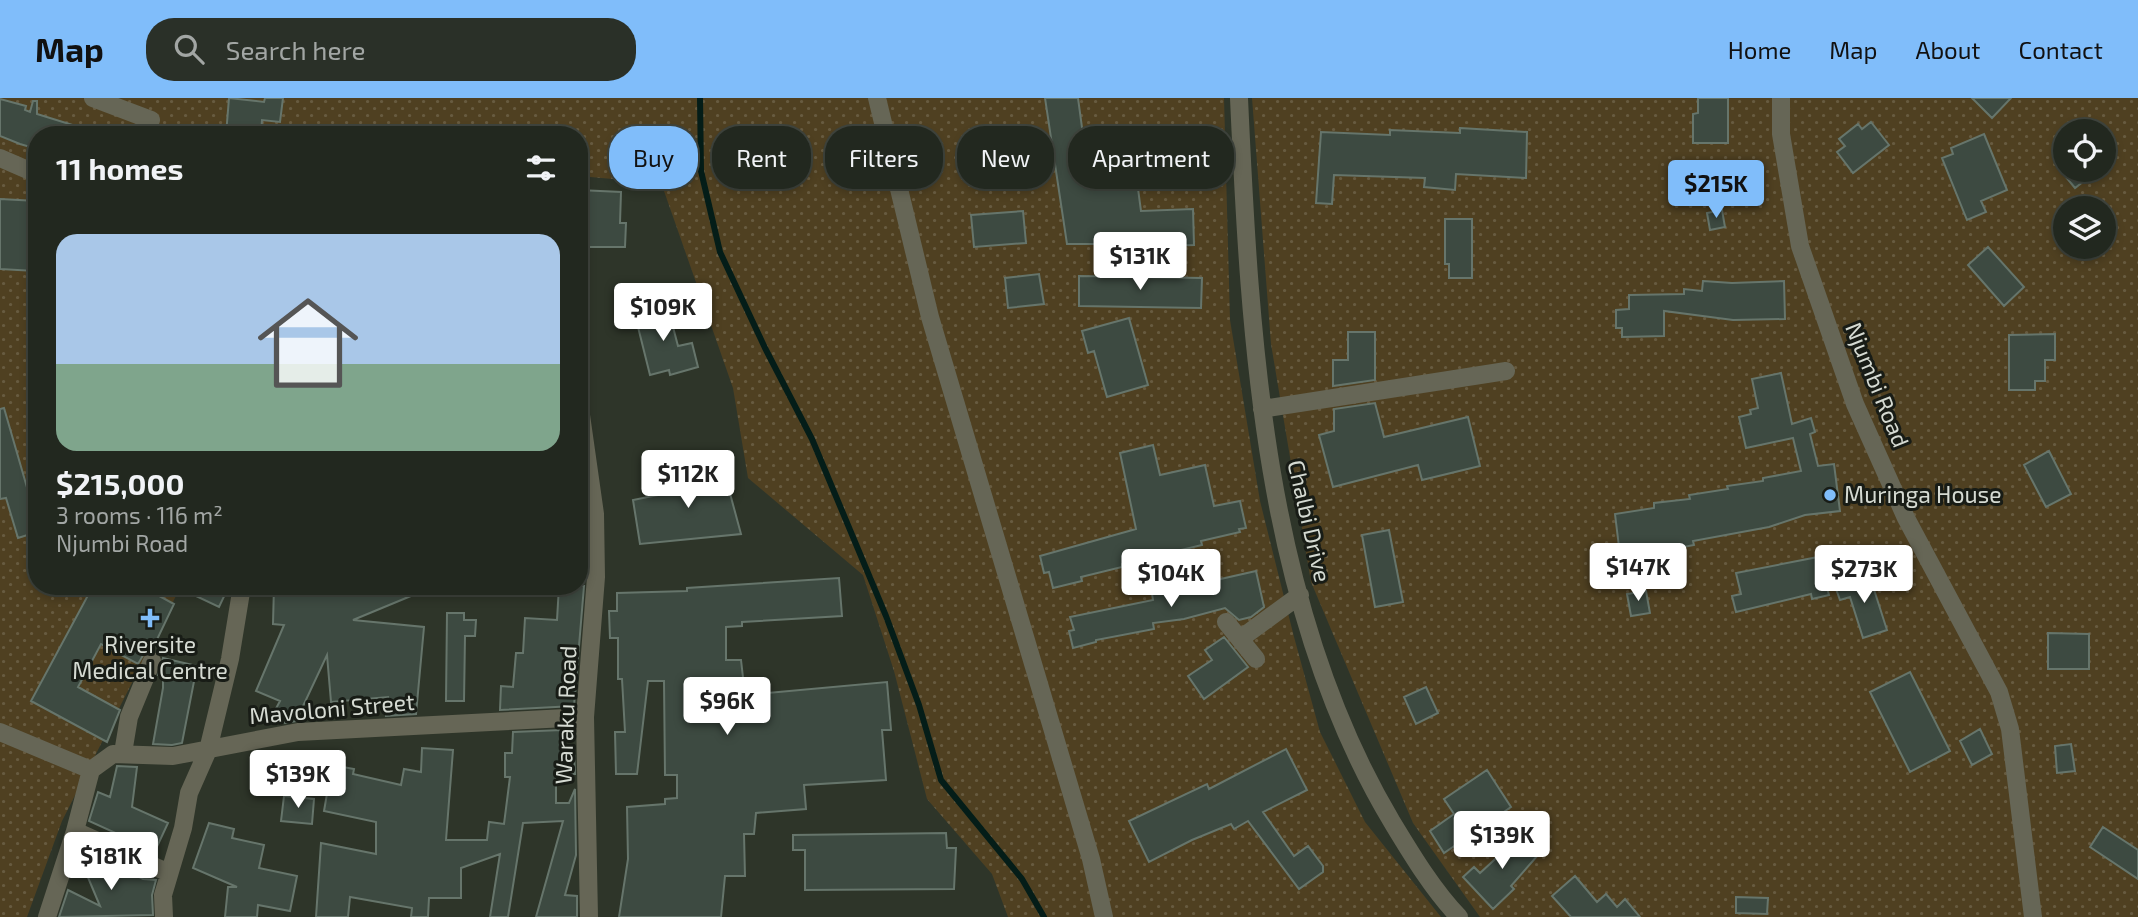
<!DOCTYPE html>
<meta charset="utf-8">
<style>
body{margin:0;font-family:"Exo 2",sans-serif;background:#2a3028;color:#f1f3f6;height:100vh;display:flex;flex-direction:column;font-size:26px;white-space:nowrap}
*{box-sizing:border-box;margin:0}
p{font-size:23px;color:#a2a6a4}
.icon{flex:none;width:38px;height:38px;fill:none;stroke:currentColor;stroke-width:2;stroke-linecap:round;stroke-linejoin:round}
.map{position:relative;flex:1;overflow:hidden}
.drawer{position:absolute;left:28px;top:28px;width:560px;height:469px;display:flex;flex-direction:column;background:#22281f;border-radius:28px;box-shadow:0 4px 10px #0003,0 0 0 2px #3f443d}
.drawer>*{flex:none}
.top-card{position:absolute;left:609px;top:28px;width:665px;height:63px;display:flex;gap:14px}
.buttons{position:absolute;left:2053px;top:21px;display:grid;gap:14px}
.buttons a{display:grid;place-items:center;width:63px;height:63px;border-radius:50%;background:#22281f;box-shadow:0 4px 10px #0003,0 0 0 2px #3f443d;font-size:35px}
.price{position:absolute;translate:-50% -60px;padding:0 16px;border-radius:7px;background:#fff;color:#222;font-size:23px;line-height:46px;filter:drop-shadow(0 2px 4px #0008)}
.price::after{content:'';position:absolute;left:50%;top:42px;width:21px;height:16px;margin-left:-10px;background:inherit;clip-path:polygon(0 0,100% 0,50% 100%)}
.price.active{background:#80bdfa;color:#111}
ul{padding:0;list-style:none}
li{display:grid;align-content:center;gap:14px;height:371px;padding:0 28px}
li+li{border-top:2px solid #3f443d}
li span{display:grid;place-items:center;height:217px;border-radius:21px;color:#555}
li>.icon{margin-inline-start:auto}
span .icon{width:126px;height:126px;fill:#fffc;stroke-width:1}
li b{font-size:30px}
h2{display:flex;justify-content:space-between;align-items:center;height:84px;padding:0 28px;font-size:30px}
.chip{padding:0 24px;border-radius:28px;background:#22281f;box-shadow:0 4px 10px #0003,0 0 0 2px #3f443d;font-size:24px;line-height:63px}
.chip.active{background:#80bdfa;color:#111}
header{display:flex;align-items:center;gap:42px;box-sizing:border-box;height:98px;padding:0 35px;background:#80bdfa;color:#111}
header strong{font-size:33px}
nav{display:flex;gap:38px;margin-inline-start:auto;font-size:24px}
.search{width:490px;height:63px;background:#2a3028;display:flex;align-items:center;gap:18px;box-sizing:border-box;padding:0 24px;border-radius:28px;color:#a2a6a4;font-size:26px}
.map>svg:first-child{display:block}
.garden{fill:url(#garden-dots);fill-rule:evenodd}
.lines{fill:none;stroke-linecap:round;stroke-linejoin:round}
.stream{stroke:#041d18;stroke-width:6}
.building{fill:#3d4a41;stroke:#66756b;stroke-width:2}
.minor{stroke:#666656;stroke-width:18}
.poi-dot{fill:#80bdfa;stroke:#181c16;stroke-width:2.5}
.labels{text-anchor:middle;stroke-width:6;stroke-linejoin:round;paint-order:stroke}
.street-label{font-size:23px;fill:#d5dad2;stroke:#181c16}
.poi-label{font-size:23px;fill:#d5dad2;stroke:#181c16;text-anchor:start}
</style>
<header>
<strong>Map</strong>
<div class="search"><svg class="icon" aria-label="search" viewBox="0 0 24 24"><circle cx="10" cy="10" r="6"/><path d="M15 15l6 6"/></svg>Search here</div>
<nav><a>Home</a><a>Map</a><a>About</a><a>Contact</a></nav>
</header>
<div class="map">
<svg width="2138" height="819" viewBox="0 0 2138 819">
<defs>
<pattern id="garden-dots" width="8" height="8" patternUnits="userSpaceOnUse" patternTransform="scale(1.75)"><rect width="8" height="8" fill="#4f4021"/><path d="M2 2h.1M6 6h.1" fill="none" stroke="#675b40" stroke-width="1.8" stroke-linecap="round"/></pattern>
</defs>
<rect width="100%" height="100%" fill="#2e3529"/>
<path class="garden" d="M0,0h1224l6,222 30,181 34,136 26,95 45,90 76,95h-433l-16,-43 -65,-75 -33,-128 -31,-96 -115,-97 -15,-90 -69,-197 -40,-11 -45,-4v-41h-542v451h144l-119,235 -35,96h-27z
M1252,0h886v819h-658l-67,-94 -102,-241 -40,-238zM2065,33h39v39h-39zM2065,110h39v39h-39z"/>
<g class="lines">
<path class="stream" d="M700,0l1,73 19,81 45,96 47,91 74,177 33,89 22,75 81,99 22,38"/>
</g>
<path class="building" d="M229,0l35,4 1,-4h18l-3,24 -18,-2 -1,15h-35z
M1045,0h33l5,37 47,-6 11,82 52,-2 1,36 -87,3v-4h-40z
M1698,0h30v45h-35v-29l5,-1z
M1972,0h39l-19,20z
M0,1l26,7 -1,4 5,2 3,-11h4v13l55,17v4h-55v14l-17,-5 -20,-8z
M1871,24l18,23 -36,28 -16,-21 8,-6 -6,-7 19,-15 4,5z
M1460,30l67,4 -1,46 -70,-4 -1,16 -31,-3 1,-9 -91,-3 -2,29 -16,-1 5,-71 69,3v-5l70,3z
M1984,36l23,56 -26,11 5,11 -19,8 -25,-62 11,-4 -2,-6z
M2073,72h25l-23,18 -10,-12z
M579,92l42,2 -1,31h6l-1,24h-46z
M0,101l37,2 -2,70 -35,-2z
M1722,112l3,17 -15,3 -3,-17z
M1023,113l3,32 -52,4 -3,-32z
M1445,121h27v59h-23v-14h-4z
M1988,149l36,40 -20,19 -36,-41z
M1039,176l5,30 -36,4 -3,-30z
M1079,178l123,2 -1,30 -122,-2z
M1703,183l29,2 52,-2 1,38 -52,1 -69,-9v25l-42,1v-9h-6v-18l13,-1v-14l55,-1v-5l18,2z
M651,208l2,6 15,-4 10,38 14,-3 6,24 -28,8 -1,-5 -19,5 -16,-64z
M1129,220l19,67 -41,12 -13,-46 -6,2 -6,-22z
M1348,234h27v48l-42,6v-26h15z
M2055,236v26h-10v21h-10v9h-26v-55z
M1781,275l11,51 19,-6 4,14 -5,2 8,32 16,-2 6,47 -35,4 -36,12 -76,14 1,4 -37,7 -19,3 -2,-10 -17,2 -4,-33 39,-6v-5l36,-4 -1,-4 39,-6 -1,-3 36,-5v-3l38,-7 -8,-33 -47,10 -7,-31 12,-3 -1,-4 8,-2 -6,-29z
M1375,305l9,34 84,-20 12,49 -58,14 -4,-15 -85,22 -14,-52 15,-4v-22z
M4,310l33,114v10l-19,6 -12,-40 -6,1v-90z
M1153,347l7,30 45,-10 9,41 26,-5 6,27 -7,1 1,3 -39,9 1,4 -80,19v3l-41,10 1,4 -29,7 -4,-16 -5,1 -4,-17 96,-27 -16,-76z
M2049,353l22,43 -25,13 -22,-42z
M722,366l19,70 -101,10 -7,-44 25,-5 -2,-4 25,-13z
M1389,432l14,72 -28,5 -13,-72z
M1818,459l11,38 -17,4 -1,-5 -75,18 -4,-16 9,-2 -5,-21z
M1256,473l8,36 -13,10 -12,3 -14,-12 -41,11 -31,4 1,6 -58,11v2l-23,6 -4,-17 5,-1 -4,-13 83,-17 -1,-6 43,-4 -1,-5z
M1869,476l18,56 -24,8 -13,-41 -10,3 -5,-14z
M839,480l3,38 -100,6v4l-16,1v33h15l4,35 142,-13 4,48h-9l4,50 -82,5 2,24 -50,4 -2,21h-10l1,42h-20l-4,41h-102l9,-58 -1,-52 38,-3v-5l12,-1v-23h-12l-1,-94h-16l-11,93h-21l-1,-42h10l-3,-53h-4v-41h-8l-1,-27h8v-18l70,-2v-3z
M93,488h48l33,18 -22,46 -7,2 -7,12 -37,-20 -23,43 42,23 -13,32 -76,-41z
M175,488h54l-10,21z
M274,488h161l-82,34 71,7 -8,87 -30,2 2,-19 -57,5 -4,-47 -31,66 -11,2 -13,-7 8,-15 -24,-10 28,-66 -11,-1z
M559,488h25l-10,120 -74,4 1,-24 12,1 3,-34h7l2,-35 32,2z
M1646,493l4,22 -19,3 -4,-22z
M447,515h17v7h12l-1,16h-10l-1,65h-18z
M2048,535l41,1v35h-41z
M1224,539l24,30 -44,32 -16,-23 24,-16 -7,-10z
M163,560l34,8 -15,77 -10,2 -19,-1 10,-56v-10l-5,-3z
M1910,574l40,79 -40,21 -40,-80z
M1426,589l12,26 -22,11 -12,-27z
M1980,631l12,25 -20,11 -12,-24z
M562,632v23h12l1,21h-19v29h13l6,-14 1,66 -11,40 12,1v21h-41l27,-96 -40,2 -15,94h-18l10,-63 -39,14v30h-32l-1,19h-17l1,-9 -62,-11 -2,20h-32l5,-74 55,11v-32l-52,-11 8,-46 22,4 -1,5 48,11 3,-16 17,3 1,-24 31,2 -7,90h41l2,-18 15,2 6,-47h-5v-24h7l1,-21z
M2071,646l4,27 -18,2 -2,-27z
M1286,651l21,41 -44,22 31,44 14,-10 15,20v6l-24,17 -51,-68 -14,8 -3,-5 -39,16 -43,22 -20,-41 78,-37 2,5z
M117,668l20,1 -5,40 36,16 -13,28 -66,-30 9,-29 12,5z
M1487,672l24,37 -67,46 -14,-22 24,-17 -10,-15z
M284,698l30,3 -2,25 -31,-3z
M209,725l25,6 -2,9 32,7 -5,23 38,8 -7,35 -32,-6 -1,12h-32l3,-30h9l-44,-19z
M2103,729l35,23v29l-48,-32z
M1512,733l26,24 -27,31 3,3 -21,20 -30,-32 11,-10 6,6 26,-24 -5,-8z
M946,735l1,15h9l-2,41 -149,1v-40h-12v-15z
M81,753l19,8 1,-2 42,22 13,1 -4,15 1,20 -94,2 9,-27 32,16 -21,-50z
M1575,778l22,26 9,-8 11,13 8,-8 15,18h-69l-19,-21z
M1736,799l32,1 -1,16 -31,-1z"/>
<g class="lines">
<path class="minor" d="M93,0l58,22
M877,0l53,219 161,542 13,58
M1239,0c11,243 25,510 153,724 20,33 41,68 67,95
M1781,0v36l19,112 55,158 51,114 93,174 11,37 23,188
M0,60l37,16
M579,303l16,113 1,63 -11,140 4,200
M1262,311l244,-38
M1226,524l30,37
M1240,541l60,-44
M0,634l91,38
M123,655l6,-36 23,-56
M91,672l22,-16 60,2 125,-24 287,-15
M75,733l94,42
M47,819l28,-86 16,-61
M164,819l-1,-22 20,-67 6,-35 19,-43 22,-91 12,-73"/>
</g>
<g class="poi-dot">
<circle cx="1830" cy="397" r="7"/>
<path d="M146.5 509.5h7v7h7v7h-7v7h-7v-7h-7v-7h7z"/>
</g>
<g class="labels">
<g class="street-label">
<text transform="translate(1877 287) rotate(68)" y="8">Njumbi Road</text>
<text transform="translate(1309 423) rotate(77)" y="8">Chalbi Drive</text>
<text transform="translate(332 611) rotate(-5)" y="8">Mavoloni Street</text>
<text transform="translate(566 617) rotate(-88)" y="8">Waraku Road</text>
</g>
<g class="poi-label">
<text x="1844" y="405">Muringa House</text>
<text x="150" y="555" text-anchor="middle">Riversite<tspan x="150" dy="26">Medical Centre</tspan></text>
</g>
</g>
</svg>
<div class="buttons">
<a><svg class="icon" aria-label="locate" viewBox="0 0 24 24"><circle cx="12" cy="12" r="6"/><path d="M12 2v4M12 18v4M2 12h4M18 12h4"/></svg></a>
<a><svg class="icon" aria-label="layers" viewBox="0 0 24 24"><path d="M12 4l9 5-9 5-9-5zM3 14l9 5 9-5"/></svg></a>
</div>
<b class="price active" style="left:1716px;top:122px">$215K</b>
<b class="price" style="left:1140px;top:194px">$131K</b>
<b class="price" style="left:663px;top:245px">$109K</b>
<b class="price" style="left:688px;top:412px">$112K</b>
<b class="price" style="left:1638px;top:505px">$147K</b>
<b class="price" style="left:1864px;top:507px">$273K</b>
<b class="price" style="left:1171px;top:511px">$104K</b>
<b class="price" style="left:727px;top:639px">$96K</b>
<b class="price" style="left:298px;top:712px">$139K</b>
<b class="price" style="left:1502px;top:773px">$139K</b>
<b class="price" style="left:111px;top:794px">$181K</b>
<div class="top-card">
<a class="chip active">Buy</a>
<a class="chip">Rent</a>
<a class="chip">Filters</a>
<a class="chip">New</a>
<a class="chip">Apartment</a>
</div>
<section class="drawer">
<h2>11 homes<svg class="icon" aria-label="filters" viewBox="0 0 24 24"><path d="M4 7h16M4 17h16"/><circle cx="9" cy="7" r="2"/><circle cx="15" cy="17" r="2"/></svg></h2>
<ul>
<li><span style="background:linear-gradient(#a9c7e8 60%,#7fa58c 0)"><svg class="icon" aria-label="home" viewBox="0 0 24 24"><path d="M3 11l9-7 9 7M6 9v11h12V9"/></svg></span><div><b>$215,000</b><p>3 rooms · 116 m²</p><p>Njumbi Road</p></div></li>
</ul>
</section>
</div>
